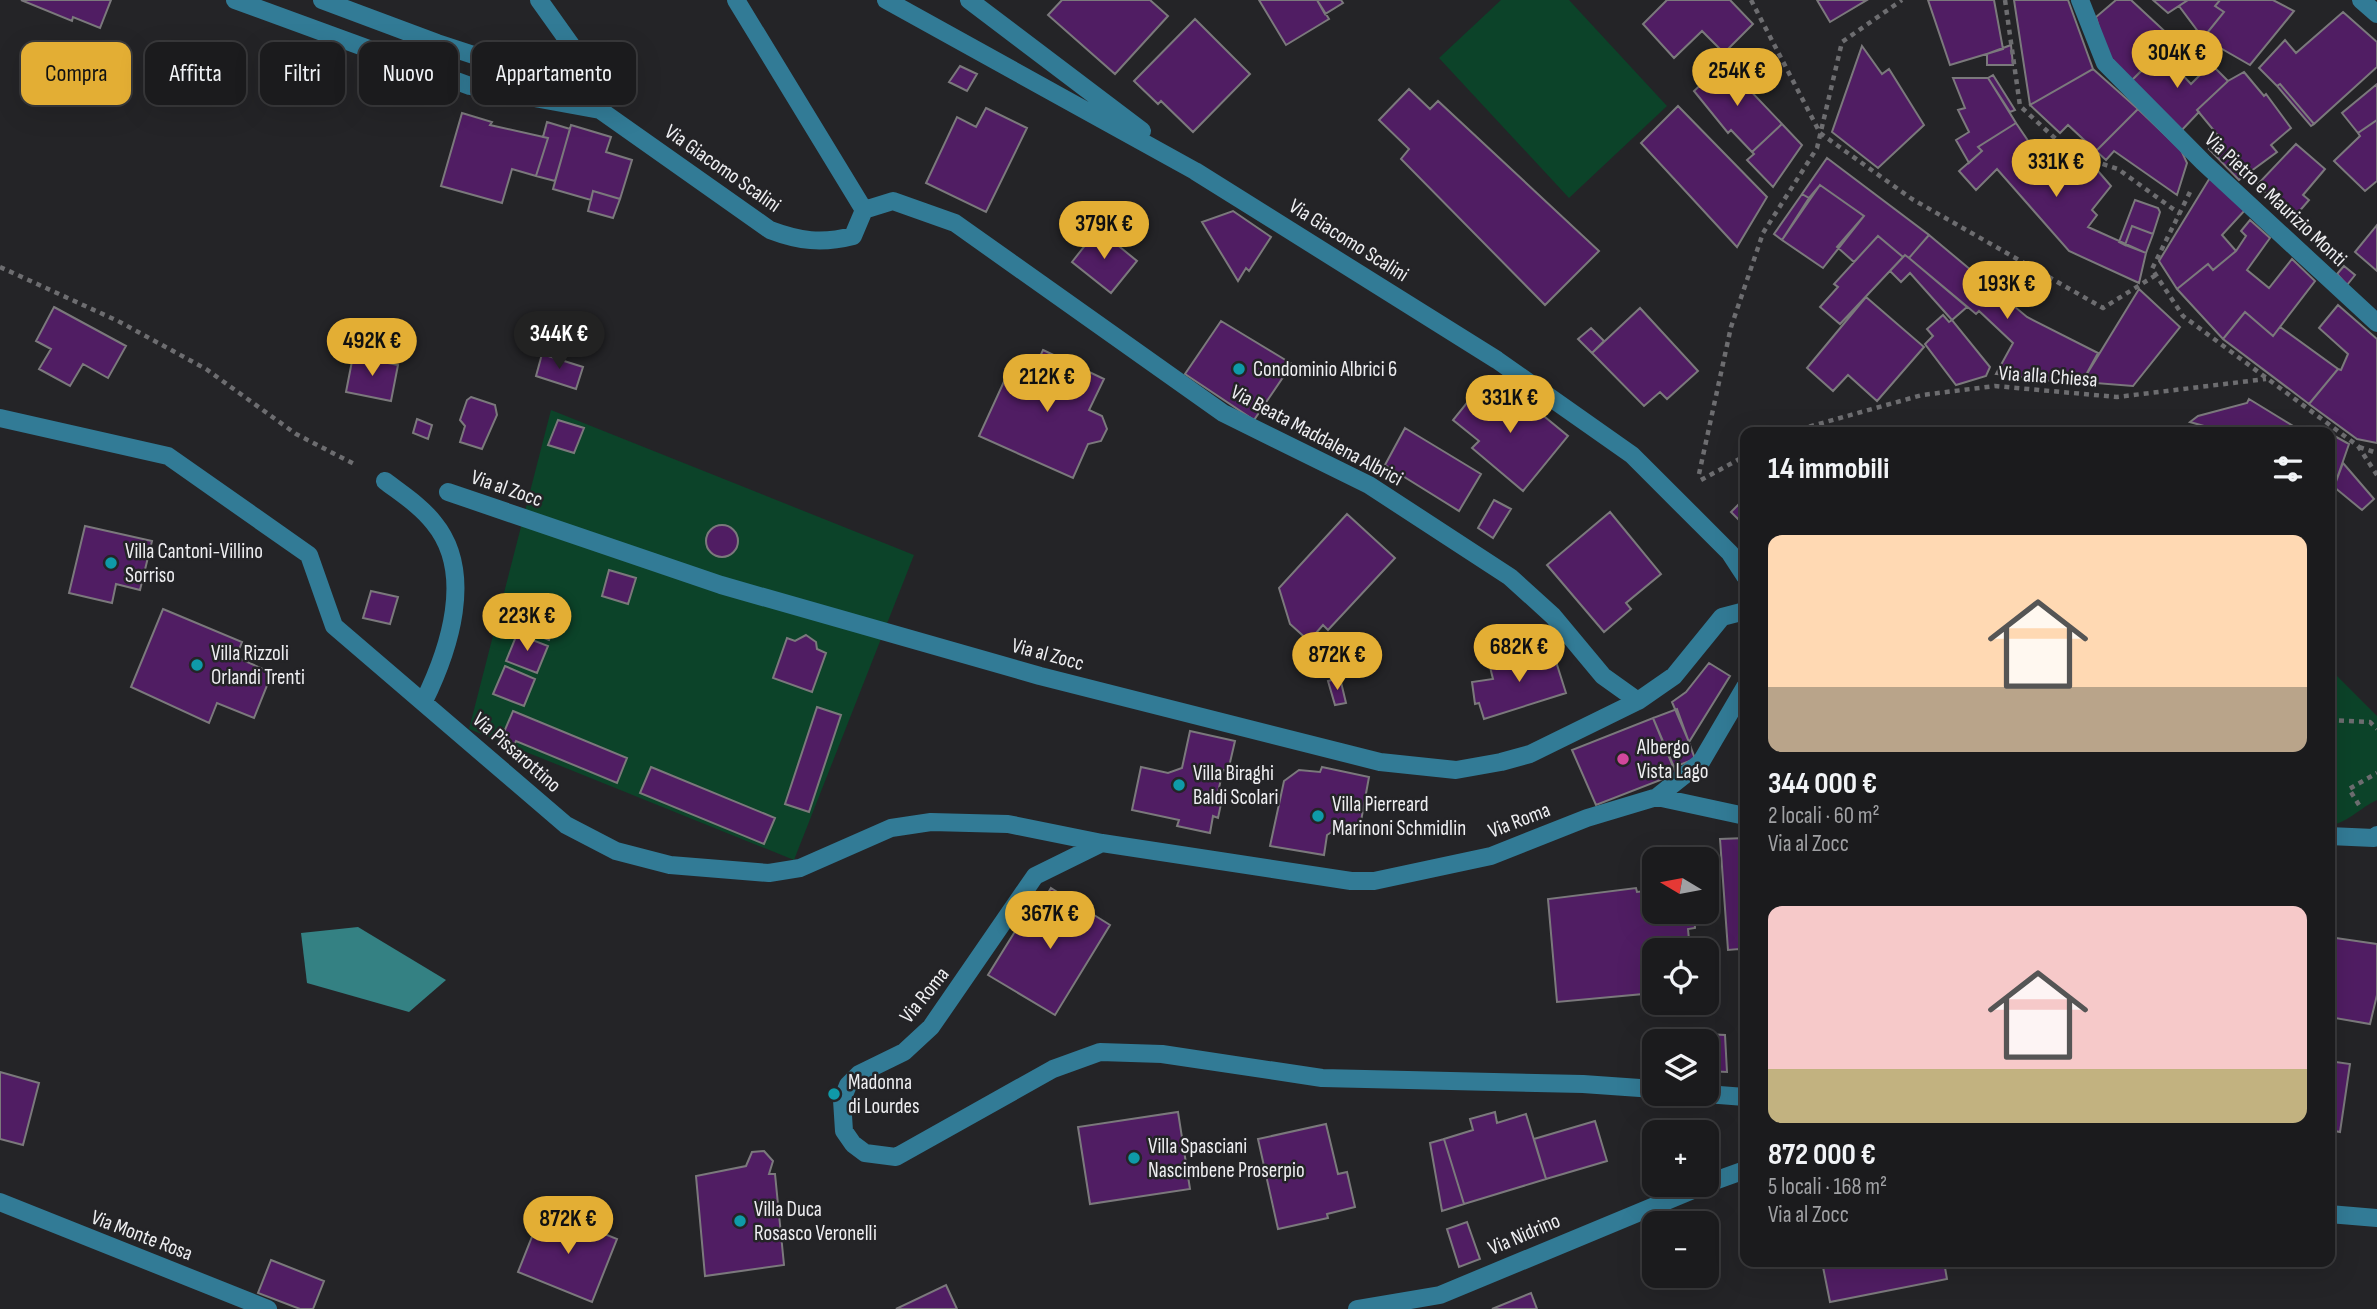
<!DOCTYPE html>
<html lang="it">
<meta charset="utf-8">
<style>
body{margin:0;font-family:"Sofia Sans Condensed",sans-serif;background:#28282a;color:#f1f3f6;height:100vh;display:flex;flex-direction:column;font-size:26px;white-space:nowrap}
*{box-sizing:border-box;margin:0}
p{font-size:23px;color:#a0a1a4}
.icon{flex:none;width:38px;height:38px;fill:none;stroke:currentColor;stroke-width:2;stroke-linecap:round;stroke-linejoin:round}
.map{position:relative;flex:1;overflow:hidden}
.panel{position:absolute;left:1740px;top:427px;width:595px;height:840px;display:flex;flex-direction:column;background:#1b1b1d;border-radius:14px;box-shadow:0 7px 28px #0002,0 0 0 2px #39393b}
.panel>*{flex:none}
.guide{position:absolute;left:21px;top:42px;width:665px;height:63px;display:flex;gap:14px}
.needle{width:46px;rotate:280deg}
.controls{position:absolute;left:1642px;top:847px;display:grid;gap:14px}
.controls a{display:grid;place-items:center;width:77px;height:77px;border-radius:14px;background:#1b1b1d;box-shadow:0 7px 28px #0002,0 0 0 2px #39393b;font-size:35px}
.price{position:absolute;translate:-50% -60px;padding:0 16px;border-radius:24px;background:#e3ae34;color:#111;font-size:23px;line-height:46px;filter:drop-shadow(0 2px 4px #0008)}
.price::after{content:'';position:absolute;left:50%;top:42px;width:21px;height:16px;margin-left:-10px;background:inherit;clip-path:polygon(0 0,100% 0,50% 100%)}
.price.on{background:#222;color:#fff}
ul{padding:0;list-style:none}
li{display:grid;align-content:center;gap:14px;height:371px;padding:0 28px}
li span{display:grid;place-items:center;height:217px;border-radius:14px;color:#555}
li>.icon{margin-inline-start:auto}
span .icon{width:126px;height:126px;fill:#fffc;stroke-width:1}
li b{font-size:30px}
h2{display:flex;justify-content:space-between;align-items:center;height:84px;padding:0 28px;font-size:30px}
.chip{padding:0 24px;border-radius:14px;background:#1b1b1d;box-shadow:0 7px 28px #0002,0 0 0 2px #39393b;font-size:24px;line-height:63px}
.chip.on{background:#e3ae34;color:#111}
.map>svg:first-child{display:block}
.green{fill:#0c4329}
.water{fill:#348183}
.building{fill:#501d63;stroke:#7b797c;stroke-width:2}
.lines{fill:none;stroke-linecap:round;stroke-linejoin:round}
.path{stroke:#6d6d70;stroke-width:4.5;stroke-dasharray:5 5;stroke-linecap:butt}
.minor{stroke:#327b96;stroke-width:18}
.culture-dot{fill:#0f9aa8;stroke:#242427;stroke-width:2.5}
.hotel-dot{fill:#d1479c;stroke:#242427;stroke-width:2.5}
.labels{text-anchor:middle;stroke-width:5;stroke-linejoin:round;paint-order:stroke}
.street-label{font-size:21px;fill:#eeeef1;stroke:#242427}
.poi-label{font-size:21px;fill:#eeeef1;stroke:#242427;text-anchor:start}
</style>
<div class="map">
<svg width="2377" height="1309" viewBox="0 0 2377 1309">
<rect width="100%" height="100%" fill="#242427"/>
<path class="green" d="M1501,0h68l98,106 -98,92 -130,-140z
M551,410l363,145 -120,305 -325,-131z
M2329,668l48,48v84c-16,7 -32,25 -48,25z"/>
<path class="water" d="M358,927l88,53 -37,32 -102,-29 -6,-50z"/>
<path class="building" d="M21,0h90l-11,28 -27,-11 -1,4z
M1062,0h88l18,16 -53,58 -67,-59z
M1259,0h58l12,19 -43,26z
M1317,0h24l2,3 -18,11z
M1667,0h63l23,24 -29,29 -22,-22 -28,27 -31,-34z
M1817,0h50l-37,22z
M1928,0h66l9,49 -53,16z
M2014,0h54l25,69 -63,36z
M2116,0h15l42,39 -43,43 -25,-32 -9,-33z
M2153,0h35l-20,13z
M2188,0h32l-5,6 9,6 -21,26 -24,-32z
M2220,0h53l21,11 -44,54 -47,-27 21,-26 -9,-6z
M2343,12l34,30v25l-63,57 -34,-40 -3,2 -18,-18 26,-28 11,13z
M1195,19l55,55 -57,58 -32,-31 -3,3 -24,-23z
M2011,45l2,20h-26v-11z
M1862,46l20,28 7,-5 35,56 -46,43 -46,-36z
M2161,52l30,32 20,-20 17,17 -31,29 2,2 -19,20 -50,-50z
M1724,63l58,61 -30,28 -21,-22 -3,3 -34,-42z
M960,66l17,8 -10,17 -18,-9z
M2093,69l45,40 -42,42 -28,-26 -8,8 -30,-28z
M2244,72l20,24 2,-2 25,34 -20,17 6,7 -38,28 -30,-31 12,-10 -24,-29 31,-29z
M1993,75l22,35 -5,2 -22,-34z
M1953,78h35l28,45 -38,24 4,4 -13,12 -13,-23 13,-8 -11,-22 7,-2z
M2280,84l34,40 -3,2 -34,-40z
M2377,84v36l-19,13 -16,-20z
M1409,89l21,20 8,-8 161,150 -54,54 -144,-146 8,-10 -30,-29z
M1678,106l89,91 -30,50 -96,-104z
M986,108l41,20 -41,84 -60,-29 31,-66 19,10z
M2138,109l43,41 6,13 -10,32 -63,-44 -8,9 -10,-9z
M462,113l30,9 -2,3 58,13 -12,38 -24,-7 -10,34 -61,-17z
M2377,120v61l-12,10 -31,-30 26,-25 -2,-3z
M547,122l23,7 -15,52 -19,-5 12,-38 -5,-1z
M2016,123l17,25 8,8 3,-3 26,29 22,-18 19,22 -19,24 5,5 -9,12 58,26 -7,30 -70,-32 -72,-82 -21,21 -17,-19 23,-20 -4,-4z
M1782,124l20,21 -29,42 -26,-27 7,-6 -2,-2z
M571,125l40,12 -5,15 26,8 -12,39 -27,-8 -2,9 -38,-11z
M2296,144l29,25 -22,26 6,5 -18,21 -33,-37z
M1827,158l102,77 -20,23 -4,-3 -2,2 -25,-21 -24,26 -17,-15 27,-31 -44,-31 -11,13 -7,-4z
M2211,176l35,33 -24,26 14,16 -23,19 -5,-6 -31,25 -18,-28z
M1820,185l44,31 -41,52 -41,-28z
M593,191l27,8 -7,19 -25,-7z
M1802,194l7,4 -27,42 -8,-6z
M2135,200l23,8 2,4 -7,22 -21,-8 -7,19 -6,-3z
M1233,211l38,26 -22,34 -3,-3 -8,13 -36,-59z
M2250,220l20,18 -23,32 22,18 23,-29 23,22 -42,55 -28,-24 -22,27 -46,-50 31,-25 5,6 23,-19 10,-15 -5,-5z
M2377,225v46l-22,-19z
M2132,226l21,8 -7,19 -21,-8z
M1098,229l39,32 -26,32 -39,-31z
M1929,235l98,82 71,36 -16,29 -25,-12 -5,11 -56,-7 17,-31 -34,-32 -3,3 -67,-56z
M1878,236l25,21 -63,67 -20,-17 18,-20 -4,-3z
M1905,255l4,3 58,49 -15,13 -42,-47 -9,9 -11,-11z
M2344,266l11,9 -8,10 -10,-11z
M2139,289l41,38 -47,59 -51,-4z
M1866,297l58,50 -47,54 -29,-26 -15,16 -26,-23z
M2338,305l39,34v104l-20,-4 -48,-35 29,-35 3,1 7,-16 -29,-26z
M54,307l72,39 -18,32 -25,-14 -13,22 -31,-17 12,-20 -15,-8z
M1640,308l58,63 -31,28 -7,-7 -16,14 -52,-53z
M2245,312l28,24 7,-9 58,42 -29,35 -86,-65z
M1943,315l6,7 3,-2 38,47 -4,9 -30,9 -31,-41 8,-8 -6,-7z
M1221,321l71,43 -38,56 -69,-46z
M1591,328l13,13 -12,12 -14,-14z
M1043,350l61,29 -15,31 13,6 5,13 -6,12 -13,3 -15,34 -94,-42 33,-72 20,10z
M542,354l41,13 -7,22 -40,-13z
M353,356l45,9 -7,36 -45,-9z
M1483,383l25,21 9,-10 51,42 -45,55 -51,-43 7,-7 -26,-21z
M471,397l24,8 2,10 -15,34 -22,-7 5,-16 -5,-6 7,-20z
M2249,399l54,33h-78l-35,-10 8,-6 49,-13z
M417,419l15,6 -4,14 -15,-6z
M558,420l26,8 -10,25 -26,-8z
M1405,428l76,46 -22,37 -74,-46z
M2329,433l20,11 -15,43 -5,-2z
M2343,463l31,36 -12,11 -28,-23z
M1745,498v28l-14,-14z
M1494,500l17,9 -18,29 -15,-10z
M1610,512l51,62 -35,29 5,6 -27,23 -57,-67z
M1347,514l48,44 -67,72 -5,-5 -14,16 -19,-17 -11,-36z
M706 541a16 16 0 1 1 32 0a16 16 0 1 1-32 0Z
M85,526l67,15 -12,49 -24,-6 -4,19 -43,-10z
M609,570l27,8 -8,26 -26,-8z
M371,591l27,6 -8,27 -27,-6z
M531,602l29,11 -11,27 -28,-11z
M163,609l79,33 -6,15 36,16 -18,45 -37,-15 -8,20 -78,-36z
M1541,630l5,20 -20,5 -5,-20z
M517,634l31,12 -11,27 -31,-12z
M806,635l10,7 1,7 9,4 -14,39 -39,-14 14,-40 8,3z
M1552,649l14,44 -82,26 -5,-16 -4,1 -3,-22 21,-3 -3,-12z
M1709,663l21,13 -41,66 -17,-40 14,-10z
M505,666l30,13 -11,27 -31,-12z
M1340,678l6,25 -11,2 -7,-24z
M817,707l24,8 -32,97 -24,-8z
M1677,709l18,50 -21,8 -21,-49z
M513,711l114,47 -10,25 -101,-42 -2,4 -13,-6z
M1653,718l23,56 -80,31 -24,-55z
M1190,731l45,10 -7,30 -5,-1 -6,27 5,2 -4,19 -5,-2 -3,17 -33,-7 2,-6 -47,-10 9,-43 27,6 14,-5z
M651,767l124,51 -11,26 -124,-51z
M1322,767l47,10 -10,55 -21,-4 -11,7 -3,20 -54,-9 14,-65 15,-11 21,2z
M1745,838v132l-4,1 -2,-22 -11,1 -8,-111z
M1051,888l59,37 -55,90 -67,-40 39,-63 7,4z
M1636,888l1,4 17,-2v22l40,1 1,15 -7,1 2,21h-36v43l-97,9 -9,-103z
M2329,937l48,7v51l-7,29 -41,-7z
M1664,1032l61,3 2,37 -21,-1v-30h-42z
M2329,1061l21,3 -10,68 -11,-2z
M0,1072l39,11 -16,62 -23,-6z
M1178,1112l12,77 -100,15 -12,-77z
M1495,1112l2,11 29,-9 20,65 -82,25 -20,-65 29,-9 -3,-11z
M1595,1121l12,40 -61,18 -12,-40z
M1326,1124l12,50 9,-2 8,35 -28,7 1,4 -50,11 -20,-90z
M1444,1139l20,65 -22,7 -12,-68z
M764,1151l9,10 -4,13h6l9,91 -79,11 -9,-100 50,-10 6,-14z
M543,1209l74,30 -25,63 -74,-30z
M1467,1222l13,37 -21,8 -12,-38z
M271,1260l53,21 -11,28h-13l-42,-16z
M1822,1262h122l3,17 -117,23z
M946,1285l11,24h-61z
M1531,1293l6,16h-45z"/>
<g class="lines">
<path class="path" d="M1751,0l69,133 92,66 191,109 53,-33
M2005,0l15,106 52,48 46,15 62,45
M2190,192l-38,77 31,47 175,130 19,29
M0,267l118,54 88,48 90,65 60,31
M1790,432l132,-37 73,-9 122,11 149,-18
M2359,447l18,6
M1699,474l32,-147 32,-94 54,-85 25,-106 60,-42
M1701,480l44,-24
M2329,720l41,2 7,7
M2359,805l-10,-16 28,-16"/>
<path class="minor" d="M235,0l235,86 130,24 170,120c29,11 52,14 83,6l11,-26
M322,0l115,43 137,45 24,20
M539,0l62,87 -1,23
M736,0l128,210
M886,0l309,171 302,189 135,95 98,98 15,23
M969,0l173,131
M2080,0l25,63 98,99 174,161
M2361,0l16,14
M864,210l29,-9 62,22 268,190 146,72 141,92 43,39 50,60 35,25 36,-25 48,-59 23,-6
M0,418l168,38 141,99 25,71 232,199 50,26 54,14 99,8 31,-5 91,-40 40,-6 77,2 94,19
M385,481c17,13 36,25 49,42 41,50 15,127 -10,178
M448,492l273,93 319,91 340,86 76,8 45,-8 29,-8 108,-53
M1657,797l88,19
M2329,836l45,2 3,-3
M1654,1089l-71,-5 -261,-6 -160,-24 -62,-2 -47,17 -157,88 -31,-4 -12,-9 -9,-13 -2,-31 6,-15 11,-11 45,-22 27,-25 104,-151 67,-33 249,38h23l117,-25 96,-38 70,-21 44,-35 44,-75
M1706,1094l39,3
M1706,1184l39,-14
M0,1202l268,107
M2329,1214l48,4
M1357,1309l83,-14 265,-110"/>
</g>
<g class="culture-dot">
<circle cx="1239" cy="369" r="7"/>
<circle cx="111" cy="563" r="7"/>
<circle cx="197" cy="665" r="7"/>
<circle cx="1179" cy="785" r="7"/>
<circle cx="1318" cy="816" r="7"/>
<circle cx="834" cy="1094" r="7"/>
<circle cx="1134" cy="1158" r="7"/>
<circle cx="740" cy="1221" r="7"/>
</g>
<circle class="hotel-dot" cx="1623" cy="759" r="7"/>
<g class="labels">
<g class="street-label">
<text transform="translate(723 168) rotate(35)" y="7">Via Giacomo Scalini</text>
<text transform="translate(2276 199) rotate(43)" y="7">Via Pietro e Maurizio Monti</text>
<text transform="translate(1349 240) rotate(32)" y="7">Via Giacomo Scalini</text>
<text transform="translate(2048 376) rotate(4)" y="7">Via alla Chiesa</text>
<text transform="translate(1317 435) rotate(28)" y="7">Via Beata Maddalena Albrici</text>
<text transform="translate(507 488) rotate(19)" y="7">Via al Zocc</text>
<text transform="translate(1048 654) rotate(15)" y="7">Via al Zocc</text>
<text transform="translate(517 752) rotate(41)" y="7">Via Pissarottino</text>
<text transform="translate(1519 820) rotate(-21)" y="7">Via Roma</text>
<text transform="translate(924 995) rotate(-51)" y="7">Via Roma</text>
<text transform="translate(1524 1234) rotate(-23)" y="7">Via Nidrino</text>
<text transform="translate(142 1235) rotate(21)" y="7">Via Monte Rosa</text>
</g>
<g class="poi-label">
<text x="1253" y="376">Condominio Albrici 6</text>
<text x="125" y="558">Villa Cantoni-Villino<tspan x="125" dy="24">Sorriso</tspan></text>
<text x="211" y="660">Villa Rizzoli<tspan x="211" dy="24">Orlandi Trenti</tspan></text>
<text x="1637" y="754">Albergo<tspan x="1637" dy="24">Vista Lago</tspan></text>
<text x="1193" y="780">Villa Biraghi<tspan x="1193" dy="24">Baldi Scolari</tspan></text>
<text x="1332" y="811">Villa Pierreard<tspan x="1332" dy="24">Marinoni Schmidlin</tspan></text>
<text x="848" y="1089">Madonna<tspan x="848" dy="24">di Lourdes</tspan></text>
<text x="1148" y="1153">Villa Spasciani<tspan x="1148" dy="24">Nascimbene Proserpio</tspan></text>
<text x="754" y="1216">Villa Duca<tspan x="754" dy="24">Rosasco Veronelli</tspan></text>
</g>
</g>
</svg>
<div class="controls">
<a><svg class="needle" viewBox="-14 -14 28 28"><path d="M0-13l5 13h-10z" fill="#e53935"/><path d="M0 13l5-13h-10z" fill="#a0a1a4"/></svg></a>
<a><svg class="icon" aria-label="locate" viewBox="0 0 24 24"><circle cx="12" cy="12" r="6"/><path d="M12 2v4M12 18v4M2 12h4M18 12h4"/></svg></a>
<a><svg class="icon" aria-label="layers" viewBox="0 0 24 24"><path d="M12 4l9 5-9 5-9-5zM3 14l9 5 9-5"/></svg></a>
<a>+</a>
<a>−</a>
</div>
<b class="price" style="left:2177px;top:90px">304K €</b>
<b class="price" style="left:1737px;top:108px">254K €</b>
<b class="price" style="left:2056px;top:199px">331K €</b>
<b class="price" style="left:1104px;top:261px">379K €</b>
<b class="price" style="left:2007px;top:321px">193K €</b>
<b class="price on" style="left:559px;top:371px">344K €</b>
<b class="price" style="left:372px;top:378px">492K €</b>
<b class="price" style="left:1047px;top:414px">212K €</b>
<b class="price" style="left:1510px;top:435px">331K €</b>
<b class="price" style="left:527px;top:653px">223K €</b>
<b class="price" style="left:1519px;top:684px">682K €</b>
<b class="price" style="left:1337px;top:692px">872K €</b>
<b class="price" style="left:1050px;top:951px">367K €</b>
<b class="price" style="left:568px;top:1256px">872K €</b>
<div class="guide">
<a class="chip on">Compra</a>
<a class="chip">Affitta</a>
<a class="chip">Filtri</a>
<a class="chip">Nuovo</a>
<a class="chip">Appartamento</a>
</div>
<section class="panel">
<h2>14 immobili<svg class="icon" aria-label="filters" viewBox="0 0 24 24"><path d="M4 7h16M4 17h16"/><circle cx="9" cy="7" r="2"/><circle cx="15" cy="17" r="2"/></svg></h2>
<ul>
<li><span style="background:linear-gradient(#ffd9b3 70%,#b9a48a 0)"><svg class="icon" aria-label="home" viewBox="0 0 24 24"><path d="M3 11l9-7 9 7M6 9v11h12V9"/></svg></span><div><b>344 000 €</b><p>2 locali · 60 m²</p><p>Via al Zocc</p></div></li>
<li><span style="background:linear-gradient(#f6c9c9 75%,#c2b280 0)"><svg class="icon" aria-label="home" viewBox="0 0 24 24"><path d="M3 11l9-7 9 7M6 9v11h12V9"/></svg></span><div><b>872 000 €</b><p>5 locali · 168 m²</p><p>Via al Zocc</p></div></li>
</ul>
</section>
</div>
